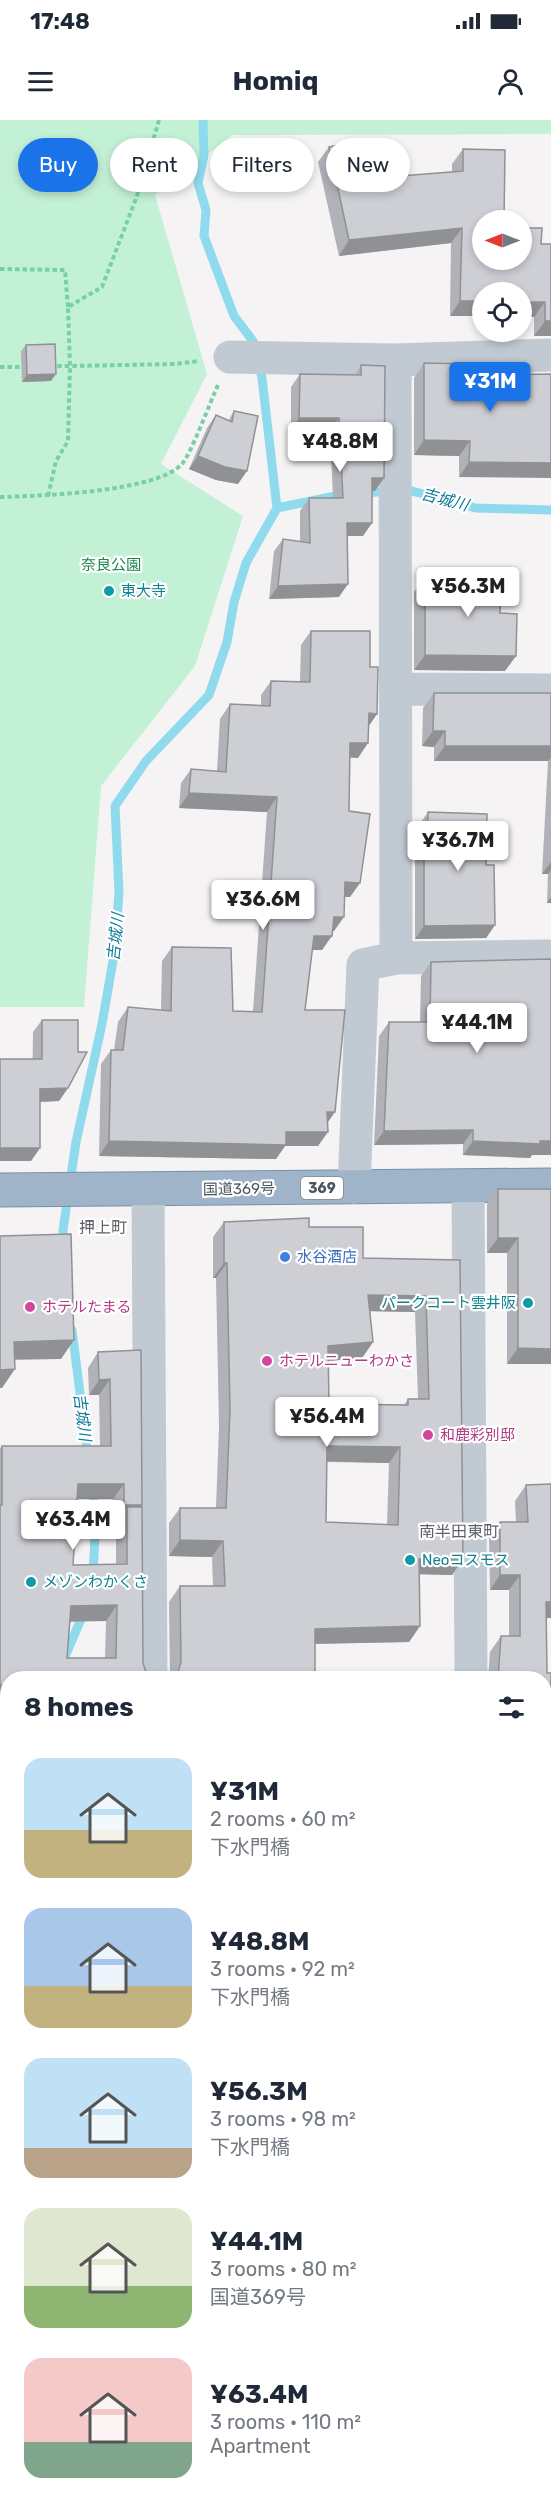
<!DOCTYPE html>
<meta charset="utf-8">
<style>
body{margin:0;font-family:Rubik,"Noto Sans JP",sans-serif;background:#f2f2f3;color:#1f2937;height:100vh;display:flex;flex-direction:column;font-size:22px;white-space:nowrap}
*{box-sizing:border-box;margin:0}
p{font-size:20px;color:#747a83}
.icon{flex:none;width:33px;height:33px;fill:none;stroke:currentColor;stroke-width:2;stroke-linecap:round;stroke-linejoin:round}
.map{position:relative;flex:1;overflow:hidden}
.drawer{position:absolute;left:0px;top:1551px;width:552px;height:836px;display:flex;flex-direction:column;background:#fff;border-radius:24px 24px 0 0;box-shadow:0 3px 9px #0003}
.drawer>*{flex:none}
.banner{position:absolute;left:18px;top:18px;width:516px;height:54px;display:flex;gap:12px}
.needle{width:39px;rotate:270deg}
.controls{position:absolute;left:472px;top:90px;display:grid;gap:12px}
.controls a{display:grid;place-items:center;width:60px;height:60px;border-radius:50%;background:#fff;box-shadow:0 3px 9px #0003;font-size:30px}
.price{position:absolute;translate:-50% -51px;padding:0 14px;border-radius:6px;background:#fff;color:#222;font-size:20px;line-height:39px;filter:drop-shadow(0 2px 3px #0008)}
.price::after{content:'';position:absolute;left:50%;top:36px;width:18px;height:14px;margin-left:-9px;background:inherit;clip-path:polygon(0 0,100% 0,50% 100%)}
.price.current{background:#1a73e8;color:#fff}
ul{padding:0;list-style:none}
li{display:flex;align-items:center;gap:18px;height:150px;padding:0 24px}
li span{display:grid;place-items:center;flex:none;width:168px;height:120px;border-radius:18px;color:#555}
li>.icon{margin-inline-start:auto}
span .icon{width:72px;height:72px;fill:#fffc;stroke-width:1}
li b{font-size:26px}
h2{display:flex;justify-content:space-between;align-items:center;height:72px;padding:0 24px;font-size:26px}
.tag{padding:0 21px;border-radius:27px;background:#fff;box-shadow:0 3px 9px #0003;font-size:21px;line-height:54px}
.tag.current{background:#1a73e8;color:#fff}
.status{display:flex;justify-content:space-between;align-items:center;height:42px;padding:0 30px;background:#fff;direction:ltr}
.status svg{height:16px;fill:currentColor}
header{display:flex;justify-content:space-between;align-items:center;height:78px;padding:0 24px;background:#fff;font-size:27px;font-weight:700}
.map>svg:first-child{display:block}
.park{fill:#c3f1d5}
.lines{fill:none;stroke-linecap:round;stroke-linejoin:round}
.stream{stroke:#90daee;stroke-width:9}
.trunk-casing{stroke:#7690ad;stroke-width:35}
.path{stroke:#7ad0a6;stroke-width:4;stroke-dasharray:4.5 3;stroke-linecap:butt}
.minor{stroke:#c1cad2;stroke-width:33}
.trunk{stroke:#9fb4c9;stroke-width:33}
.wall{fill:#b0b2b7;fill-rule:evenodd}
.shaded-wall{fill:#909195}
.building{fill:#cdcfd5;stroke:#909195;stroke-width:1.5;fill-rule:evenodd}
.culture-dot{fill:#0f9aa8;stroke:#fff;stroke-width:2}
.shop-dot{fill:#3f7fe0;stroke:#fff;stroke-width:2}
.hotel-dot{fill:#d1479c;stroke:#fff;stroke-width:2}
.labels{text-anchor:middle;stroke-width:4.5;stroke-linejoin:round;paint-order:stroke}
.shield{fill:#fff;stroke:#808990;stroke-width:1.5}
.shield-label{font-size:14px;font-weight:bold;fill:#4a5661}
.park-label{font-size:15px;fill:#17864f;stroke:#fff}
.culture-label{font-size:15px;fill:#0d838f;stroke:#fff;text-anchor:start}
.street-label{font-size:15px;fill:#4a5661;stroke:#fff}
.shop-label{font-size:15px;fill:#366cbe;stroke:#fff;text-anchor:start}
.hotel-label{font-size:15px;fill:#b23c85;stroke:#fff;text-anchor:start}
.water-label{font-size:16px;font-style:italic;fill:#0c7c9b;stroke:#fff}
.neighbourhood-label{font-size:16px;fill:#5f6368;stroke:#fff}
</style>
<div class="status"><b>17:48</b><svg viewBox="0 0 49 12"><path d="M0 12V9h3v3zM5 12V6h3v6zM10 12V3h3v9zM15 12V0h3v12zM26 1h20v11H26zM47 4h2v5h-2z"/></svg></div>
<header><svg class="icon" aria-label="menu" viewBox="0 0 24 24"><path d="M4 6h16M4 12h16M4 18h16"/></svg>Homiq<svg class="icon" aria-label="person" viewBox="0 0 24 24"><circle cx="12" cy="8" r="4"/><path d="M4 21q1-7 8-7t8 7"/></svg></header>
<div class="map">
<svg width="551" height="2386" viewBox="0 0 551 2386">
<rect width="100%" height="100%" fill="#f5f3f3"/>
<path class="park" d="M0,0h551v14l-319,1 -77,60 52,179 -46,90 82,52 -48,150 -94,120 -17,221h-84z"/>
<g class="lines">
<path class="stream" d="M203,0l1,35 -6,28 8,27 -2,26 30,80 19,25 9,37 15,130
M362,373l46,-3 68,18 75,2
M64,1124l-1,-14 13,-88 26,-118 13,-75 4,-57 -4,-86 31,-45 63,-66 18,-53 7,-40 12,-39 31,-55 68,-14
M72,1210l16,126
M92,1368l4,30 -3,57
M56,1558l28,-66
M0,1649l8,-12"/>
<defs>
<path id="trunk" d="M0,1070l551,-5"/>
</defs>
<use href="#trunk" class="trunk-casing"/>
<path class="path" d="M159,0l-22,76 -35,91 -34,20 2,59 106,-2 23,-3
M0,149l65,1 3,37
M0,247h25
M48,376l8,-35 12,-20 2,-75h-17
M0,377c39,-1 157,-5 182,-33 9,-10 29,-64 36,-79
M0,1993h8"/>
<path class="minor" d="M230,237l165,3 156,-5
M396,569l155,1
M396,838l152,-2
M354,1067l9,-222 33,-7 -1,-598
M468,1067l3,491
M148,1070l3,488
M544,2233h7
M0,2234h8
M160,2386l1,-7
M477,2386v-7"/>
<use href="#trunk" class="trunk"/>
</g>
<path class="wall" d="M329,27l34,32 89,-7v-8l11,-15 20,71 58,24h10v92h-17v-19h-12v-25l-72,24 1,-73 -112,13 -21,-94z
M26,225l25,36 -29,1 -1,-31z
M424,243l44,12 83,-1 -92,103v-21l-45,-1v-77z
M361,245l14,126h-3l-9,45h-15l-9,61 -70,2 5,-48 9,-12 17,2v-30l9,-13h24l-3,-67h-39v-44l9,-13 55,1z
M234,291l4,73 -22,-4 -27,-11 18,-41 9,-13 12,6z
M425,457l80,94 -91,-1v-78z
M311,511l59,36 7,47 -8,12 -11,32 -8,-1 -1,54 1,86h-5l-11,34h-1l-11,19h-10l-7,60 30,102 -8,11 -9,23h-33l-9,13 -177,-3 2,-92 10,-14h3l4,-28 10,-15 33,3 1,-49 10,-14 61,64h20l14,-199 -88,-4 2,-25 10,-14 26,2 3,-52 10,-15 31,1v-10l10,-14 29,1 1,-37z
M434,573h117v210h-4l1,-29h-6l6,-113h-114v-14l-12,-1 1,-38z
M428,692l58,53 9,60 -9,13 -71,1v-80l3,-5 1,-29z
M551,839v196h-19l-2,3 -67,-3v-11l-89,1 5,-109 10,-14h31l1,-46 10,-14z
M42,900l26,68 -9,13 -19,1v46l-9,13 2,-129z
M498,1069h53v175h-44v-111h-20v-49z
M224,1102l85,5 54,31 97,2 3,299 -11,16 -33,-1 1,52 -11,16 -94,2v34h-145l-1,-76 11,-16h33l-1,-29 -43,-1v-33l11,-15h36l3,-82 -3,-148h-3v-41zM370,1191l45,1 3,87h-10l-4,6 -75,-1 -1,-43 34,-3 11,-16zM327,1342l62,1 -2,62 -61,-3z
M141,1230v157l2,156 -135,15v23h-8v-253l2,-2h98l-1,-51h-10l-1,-27 10,-16zM77,1379h36v22h4l-1,1v42l-43,1zM70,1501h36l-1,37h-38z
M526,1365l25,133h-5l1,55h4v53h-7v-48h-56l2,-26 11,-16h8v-46h-19l-1,-53 11,-15h16l-1,-21z
M8,1702v40h-8v-29z
M8,1994v83h-7v-73z
M8,2254v125h147l1,7h-153l-1,-37h-2z
M178,2379h196v7h-196z
M495,2379h49l7,7h-55z"/>
<path class="shaded-wall" d="M462,108l-11,15 -112,13 10,-16z
M460,181h23v15h-33z
M522,182h23l-11,15h-12z
M545,201h6v15h-17z
M56,254l-5,7 -29,1 5,-7z
M299,298h40l-9,13h-39z
M424,320l46,1 -11,15 -45,-1z
M198,336l49,15 -9,13 -22,-4 -27,-11z
M469,342l82,1v15l-92,-1z
M372,358h12l-9,13h-11z
M347,403h25l-9,13h-25z
M348,464l-9,13 -70,2 9,-13z
M425,535l91,1 -11,15 -91,-1z
M369,593l8,1 -10,14z
M433,611h12l-11,16 -12,-1z
M350,623h18l-10,15 -18,-1z
M445,626h106v12l-3,3h-114z
M189,673l88,4 -10,15 -88,-4z
M551,742v8l-3,4h-6z
M345,762l15,1 -10,14h-15z
M551,777v6h-4z
M334,797h10l-10,14h-10z
M495,805l-9,13 -71,1 9,-13z
M314,816h18l-10,14h-18z
M68,968l-9,13 -28,1 9,-13z
M327,992h8l-10,14z
M473,1010l-10,14 -89,1 10,-14z
M286,1012h42l-10,14h-33l-9,13 -177,-3 10,-15z
M473,1021h78v14h-19l-2,3 -67,-3z
M0,1028h40l-9,13h-31z
M498,1118h20l-11,15h-20z
M224,1143h3l-11,15h-3z
M368,1175l58,1 -11,16 -57,-1z
M74,1220l-13,19 -60,1 13,-18z
M373,1222l-11,16 -45,4 11,-16z
M518,1228l33,1v15h-44z
M15,1249l-13,19h-2v-18z
M110,1259l-11,16h-10l10,-15z
M327,1326l73,1 -11,16 -73,-2z
M78,1364h46l-11,15h-46z
M124,1385h18l-11,15 -4,-13 -10,14h-4z
M180,1420l43,1 -11,16 -43,-1z
M419,1439h44l-11,16 -44,-1z
M500,1455h20l-11,15h-19z
M546,1482h5v16h-16z
M117,1485l-11,16 -46,1 11,-16z
M420,1506l-11,16 -105,2 11,-15z
M0,1565h8v16h-8z
M544,1590h7v16h-7z
M8,1726v16h-8v-5z
M544,1823h7v16h-7z
M0,1934l5,1 -5,6z
M551,2062v17h-7v-16z
M8,2067v10h-7z
M551,2200v15l-7,-1v-12z
M544,2260h7v15h-7z
M0,2334h8v7l-6,8h-2z
M186,2379h33l-5,7h-33z
M86,2380l-4,6h-72l4,-5z"/>
<path class="building" d="M355,21l8,38 100,-8v-22l42,1 -1,70h-21v40h39v-32h20l-1,16h10v77h-6v-19h-23v-10h-39v9h-23l2,-73 -113,12 -20,-93z
M55,224l1,30 -29,1 -1,-30z
M424,243l44,1v11l83,-1v89l-82,-1 1,-21 -46,-1z
M361,245l24,1 -1,112h-12v45h-25l1,61 -70,2 5,-47 27,4 -1,-45h34l-4,-80h-40l1,-44 61,1z
M234,291l24,5 -11,55 -22,-4 -27,-11 18,-41 16,7z
M425,457h76l-1,36 17,1 -1,42 -91,-1z
M311,511h59v36h8l-1,47 -8,-1 -1,30h-18l-1,68 21,3 -10,69 -15,-1 -1,35h-10l-2,19h-18l-9,74h40l-10,102h-8l1,20h-42v13l-177,-4 2,-91h12l5,-43 43,4 1,-64 59,1 2,63 29,1 15,-215 -88,-4 2,-24 35,3 4,-68 40,2 1,-25 39,1z
M434,573h117v53h-106v-15h-12z
M428,692l59,2 -1,51h8l1,60 -71,1v-80h3z
M551,839v182h-11v3l-67,-3v-11l-89,1 5,-109h41l1,-60z
M42,900h36v32h9l-19,36 -28,1v59h-40v-89h42z
M498,1069h53v160l-33,-1v-110h-20z
M309,1098v9h54v31l97,2 3,299h-44l1,67 -105,3v49h-144l7,-6 3,-10 -1,-76h45l-2,-45 -43,-1v-32h46l4,-98 -3,-147h-3v-41zM368,1175l58,1 3,103h-21v6l-79,-1 -1,-58 45,-4zM327,1326l73,1 -2,78 -72,-3z
M71,1114l3,106 -60,2 1,27 -15,1v-134z
M141,1230l1,155h-18v-21h-46l-5,81 54,-1v-57h15l1,156 3,9 7,6h-145v7h-8v-180h2v-59h109l-1,-67 -11,1 -1,-28zM117,1485l-1,53h-49l4,-52z
M551,1364v118h-5l1,71h4v37h-6l-1,-32h-46l3,-42h19v-61h-20v-53h28l-2,-37z
M551,1636v187h-7v-186z
M0,1884l5,51 -5,-1z
M544,1994h7v68l-7,1z
M544,2118h7v82l-7,2z
M544,2232l7,3v25h-7z
M0,2254h8v80h-8z
M544,2329h7v57h-48v-7h41z
M14,2379h141l1,2v5h-70v-6l-72,1z
M221,2379h153v7h-153z"/>
<g class="culture-dot">
<circle cx="109" cy="471" r="6"/>
<circle cx="528" cy="1183" r="6"/>
<circle cx="410" cy="1440" r="6"/>
<circle cx="31" cy="1462" r="6"/>
</g>
<circle class="shop-dot" cx="285" cy="1137" r="6"/>
<g class="hotel-dot">
<circle cx="30" cy="1187" r="6"/>
<circle cx="267" cy="1241" r="6"/>
<circle cx="428" cy="1315" r="6"/>
</g>
<g class="labels">
<rect class="shield" x="301" y="1057" width="42" height="22" rx="4.5"/>
<g class="shield-label">
<text x="322" y="1073">369</text>
</g>
<g class="park-label">
<text x="111" y="450">奈良公園</text>
</g>
<g class="culture-label">
<text x="121" y="476">東大寺</text>
<text x="516" y="1188" text-anchor="end">パークコート雲井阪</text>
<text x="422" y="1445">Neoコスモス</text>
<text x="43" y="1467">メゾンわかくさ</text>
</g>
<g class="street-label">
<text transform="translate(239 1069) rotate(-1)" y="5">国道369号</text>
</g>
<g class="shop-label">
<text x="297" y="1142">水谷酒店</text>
</g>
<g class="hotel-label">
<text x="42" y="1192">ホテルたまる</text>
<text x="279" y="1246">ホテルニューわかさ</text>
<text x="440" y="1320">和鹿彩別邸</text>
</g>
<g class="water-label">
<text transform="translate(445 379) rotate(15)" y="6">吉城川</text>
<text transform="translate(115 817) rotate(-84)" y="6">吉城川</text>
<text transform="translate(83 1297) rotate(83)" y="6">吉城川</text>
</g>
<g class="neighbourhood-label">
<text x="103" y="1113">押上町</text>
<text x="459" y="1417">南半田東町</text>
</g>
</g>
</svg>
<div class="controls">
<a><svg class="needle" viewBox="-14 -14 28 28"><path d="M0-13l5 13h-10z" fill="#e53935"/><path d="M0 13l5-13h-10z" fill="#747a83"/></svg></a>
<a><svg class="icon" aria-label="locate" viewBox="0 0 24 24"><circle cx="12" cy="12" r="6"/><path d="M12 2v4M12 18v4M2 12h4M18 12h4"/></svg></a>
</div>
<b class="price current" style="left:490px;top:293px">¥31M</b>
<b class="price" style="left:340px;top:353px">¥48.8M</b>
<b class="price" style="left:468px;top:498px">¥56.3M</b>
<b class="price" style="left:458px;top:752px">¥36.7M</b>
<b class="price" style="left:263px;top:811px">¥36.6M</b>
<b class="price" style="left:477px;top:934px">¥44.1M</b>
<b class="price" style="left:327px;top:1328px">¥56.4M</b>
<b class="price" style="left:73px;top:1431px">¥63.4M</b>
<div class="banner">
<a class="tag current">Buy</a>
<a class="tag">Rent</a>
<a class="tag">Filters</a>
<a class="tag">New</a>
</div>
<section class="drawer">
<h2>8 homes<svg class="icon" aria-label="filters" viewBox="0 0 24 24"><path d="M4 7h16M4 17h16"/><circle cx="9" cy="7" r="2"/><circle cx="15" cy="17" r="2"/></svg></h2>
<ul>
<li><span style="background:linear-gradient(#bfe0f5 60%,#c2b280 0)"><svg class="icon" aria-label="home" viewBox="0 0 24 24"><path d="M3 11l9-7 9 7M6 9v11h12V9"/></svg></span><div><b>¥31M</b><p>2 rooms · 60 m²</p><p>下水門橋</p></div></li>
<li><span style="background:linear-gradient(#a9c7e8 65%,#c2b280 0)"><svg class="icon" aria-label="home" viewBox="0 0 24 24"><path d="M3 11l9-7 9 7M6 9v11h12V9"/></svg></span><div><b>¥48.8M</b><p>3 rooms · 92 m²</p><p>下水門橋</p></div></li>
<li><span style="background:linear-gradient(#bfe0f5 75%,#b9a48a 0)"><svg class="icon" aria-label="home" viewBox="0 0 24 24"><path d="M3 11l9-7 9 7M6 9v11h12V9"/></svg></span><div><b>¥56.3M</b><p>3 rooms · 98 m²</p><p>下水門橋</p></div></li>
<li><span style="background:linear-gradient(#dfe7d0 65%,#8fb573 0)"><svg class="icon" aria-label="home" viewBox="0 0 24 24"><path d="M3 11l9-7 9 7M6 9v11h12V9"/></svg></span><div><b>¥44.1M</b><p>3 rooms · 80 m²</p><p>国道369号</p></div></li>
<li><span style="background:linear-gradient(#f6c9c9 70%,#7fa58c 0)"><svg class="icon" aria-label="home" viewBox="0 0 24 24"><path d="M3 11l9-7 9 7M6 9v11h12V9"/></svg></span><div><b>¥63.4M</b><p>3 rooms · 110 m²</p><p>Apartment</p></div></li>
</ul>
</section>
</div>
